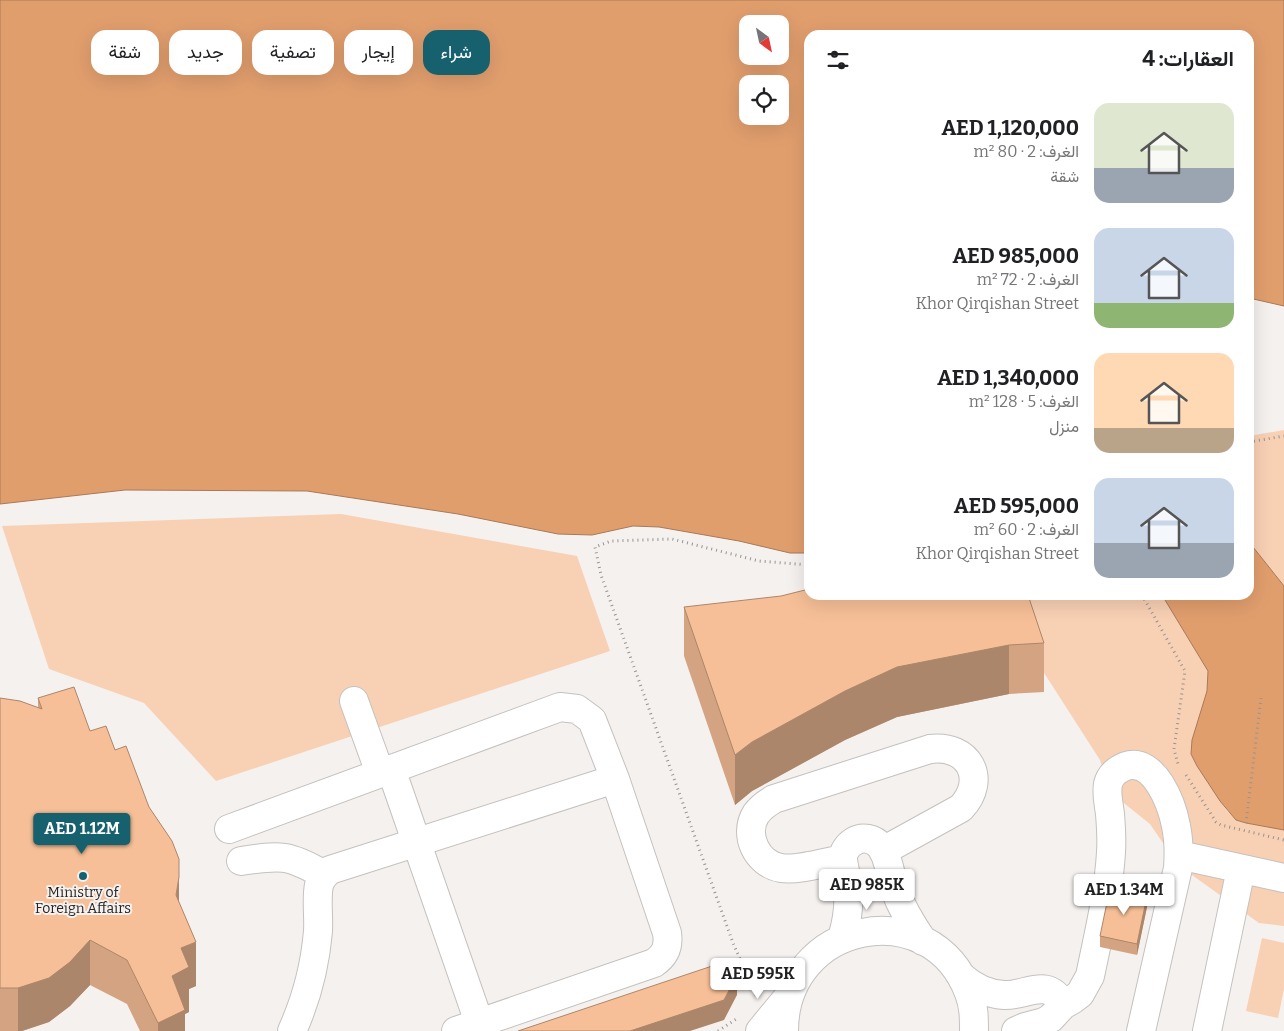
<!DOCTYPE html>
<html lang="ar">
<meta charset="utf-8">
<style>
body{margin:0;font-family:Bitter,Vazirmatn,serif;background:#f2f2f2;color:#202124;direction:rtl;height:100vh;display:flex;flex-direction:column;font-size:19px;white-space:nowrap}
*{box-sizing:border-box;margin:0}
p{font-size:16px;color:#757577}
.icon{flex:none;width:28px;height:28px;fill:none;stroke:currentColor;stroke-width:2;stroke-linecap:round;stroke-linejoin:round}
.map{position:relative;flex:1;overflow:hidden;direction:ltr}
.drawer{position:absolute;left:804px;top:30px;width:450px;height:570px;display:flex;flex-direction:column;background:#fff;border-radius:15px;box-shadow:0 5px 20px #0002;direction:rtl}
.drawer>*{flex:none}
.hud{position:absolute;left:15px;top:30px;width:475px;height:45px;direction:rtl;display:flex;gap:10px}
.needle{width:32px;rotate:147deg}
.buttons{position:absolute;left:739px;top:15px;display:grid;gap:10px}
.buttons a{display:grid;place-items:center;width:50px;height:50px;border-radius:10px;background:#fff;box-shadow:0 5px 20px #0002;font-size:25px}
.price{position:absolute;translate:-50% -42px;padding:0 11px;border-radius:5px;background:#fff;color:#222;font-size:16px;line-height:32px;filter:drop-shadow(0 1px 2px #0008)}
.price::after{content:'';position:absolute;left:50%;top:30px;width:15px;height:11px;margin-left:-8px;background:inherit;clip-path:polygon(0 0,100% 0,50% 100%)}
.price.current{background:#17616f;color:#fff}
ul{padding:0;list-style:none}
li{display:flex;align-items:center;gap:15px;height:125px;padding:0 20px}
li span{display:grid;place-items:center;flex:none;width:140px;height:100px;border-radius:15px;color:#555}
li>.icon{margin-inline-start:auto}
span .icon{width:60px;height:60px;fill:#fffc;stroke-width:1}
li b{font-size:21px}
h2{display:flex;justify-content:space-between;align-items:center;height:60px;padding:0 20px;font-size:21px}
.tag{padding:0 18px;border-radius:15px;background:#fff;box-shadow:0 5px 20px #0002;font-size:18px;line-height:45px}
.tag.current{background:#17616f;color:#fff}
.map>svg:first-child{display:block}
.green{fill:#f8d0b4}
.water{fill:#e19e6d;stroke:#a97957;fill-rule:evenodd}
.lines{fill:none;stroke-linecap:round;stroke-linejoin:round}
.minor-casing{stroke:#c4c1be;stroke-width:30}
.path{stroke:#969392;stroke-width:3;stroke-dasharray:1 4;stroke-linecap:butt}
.minor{stroke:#fff;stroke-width:28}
.wall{fill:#d4a482}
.shaded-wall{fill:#ac866a}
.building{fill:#f6bf97;stroke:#ac866a}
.poi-dot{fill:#17616f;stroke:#f5f1ef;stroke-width:2}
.labels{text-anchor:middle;stroke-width:4;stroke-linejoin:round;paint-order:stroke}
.poi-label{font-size:14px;fill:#262423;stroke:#f5f1ef}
</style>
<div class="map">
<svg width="1284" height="1031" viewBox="0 0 1284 1031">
<rect width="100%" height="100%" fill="#f5f1ef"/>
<path class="green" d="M1284,430v156l-35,-44v-106z
M341,514l236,42 33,95 -394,130 -72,-78 -95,-34 -47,-143z
M977,595h185l46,76 -1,20 -15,49 -1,14 6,12 31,46 18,11 38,7v96l-25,-3 -81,-58 -28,-41 -40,-32 -10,-32 -79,-123z
M1262,938l22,5v46l-6,29 -32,-7z"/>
<path class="water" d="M0,0h1284v306l-35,-8v-263h-440v518h-19l-51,-12 -80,-14 -26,-1 -41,9 -34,-1 -100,-20 -151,-23 -182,-1 -125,14zM748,24h32v32h-32zM748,84h32v32h-32z
M1249,542l35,44v244l-38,-7 -10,-3 -16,-19 -23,-35 -6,-12 1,-14 15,-49 1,-20 -46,-76h87z"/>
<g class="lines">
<defs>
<path id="minor" d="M354,701l26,72
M391,769l90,259
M229,829l331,-122 17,2 15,11 23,59
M1179,855l105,23
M843,859c-18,3 -45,12 -62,9 -24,-4 -38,-33 -25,-54 5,-7 11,-11 18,-15l156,-50c39,-5 58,30 31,59l-78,43
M241,861c39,-6 48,-7 83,14
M842,938c6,-19 8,-38 5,-57 -1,-8 -4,-16 -4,-23 0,-6 5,-13 10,-16 9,-6 21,-4 28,5 7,9 10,31 14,43 7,19 17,35 28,51
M961,976c12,11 26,18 43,19 23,1 44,-19 59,10
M292,1031c15,-33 23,-64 26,-100 1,-15 -2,-32 1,-46 2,-7 6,-11 11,-15l285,-91 52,154c2,13 -1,22 -13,30l-198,68
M760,1031l28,-34
M784,1031c0,-110 147,-139 185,-38 5,13 5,25 5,38
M1016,1031l9,-4 19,-5 7,-4 12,-13 9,-5 8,-6 10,-18c8,-39 19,-85 21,-124 1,-13 0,-25 -1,-38 -1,-9 -4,-20 -2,-30 2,-9 10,-15 18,-18 29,-9 46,39 50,60 3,14 3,28 2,42l-37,163
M1207,1031l34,-162"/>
</defs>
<use href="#minor" class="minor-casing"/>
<path class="path" d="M1249,442l35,-6
M1142,595l43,76 -11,78 4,15
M1186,775l30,47 5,3 63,15
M1246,823l15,-125
M756,995l-23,-52 -132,-368 -6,-28 16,-6 61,-2 87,22 50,4
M718,1031l20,-13"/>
<use href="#minor" class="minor"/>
</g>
<path class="wall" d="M684,607l360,36v49l-35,2 -112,23 -52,23 -93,51 -17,14 -51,-149z
M0,698l38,10v-10l52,33 25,19 64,153 17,83 -7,3v23l-4,2v17h-45l-13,-27 -37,-19 -20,21 -21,16 -27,9h-22z
M1147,907l-10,48 -37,-8v-11z"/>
<path class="shaded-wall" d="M1009,645v49l-112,23 -52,23 -93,51 -17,14v-50l17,-13 93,-51 52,-24z
M179,877v44l-3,-26z
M1147,896v11l-10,48v-11z
M90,940v45l-20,21 -21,16 -27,9h-4v-43z
M196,942v44l-7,3v23l-4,2v17h-27v-8l14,-47 9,-28z
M737,975v20l-13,25 -34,11h-60z"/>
<path class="building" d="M809,589v6h219l16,48 -35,2 -112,22 -52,24 -93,51 -17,13 -51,-148 97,-11z
M74,687l16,44 16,-5 9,24 11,-4 23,61 23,34 7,18v18l-3,18 20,47 -15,6 8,19 -17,9 13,34 -27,13 -31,-63 -37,-20 -20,22 -21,16 -31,10h-18v-290l20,3 22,8 -4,-11z
M1110,888l37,8 -10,48 -37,-8z
M727,961l10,14 -13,25 -94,31h-112z"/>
<circle class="poi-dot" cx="83" cy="876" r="5"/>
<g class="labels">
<g class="poi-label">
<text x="83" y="897">Ministry of<tspan x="83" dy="16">Foreign Affairs</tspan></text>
</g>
</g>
</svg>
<div class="buttons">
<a><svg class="needle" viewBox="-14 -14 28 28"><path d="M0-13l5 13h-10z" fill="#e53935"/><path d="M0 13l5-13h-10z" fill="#757577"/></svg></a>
<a><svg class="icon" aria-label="locate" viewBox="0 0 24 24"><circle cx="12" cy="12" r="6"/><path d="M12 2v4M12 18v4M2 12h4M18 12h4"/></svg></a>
</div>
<b class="price current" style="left:82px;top:855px">AED 1.12M</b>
<b class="price" style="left:867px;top:911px">AED 985K</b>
<b class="price" style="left:1124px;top:916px">AED 1.34M</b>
<b class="price" style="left:758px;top:1000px">AED 595K</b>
<div class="hud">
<a class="tag current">شراء</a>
<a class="tag">إيجار</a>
<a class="tag">تصفية</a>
<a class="tag">جديد</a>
<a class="tag">شقة</a>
</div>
<section class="drawer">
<h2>العقارات: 4<svg class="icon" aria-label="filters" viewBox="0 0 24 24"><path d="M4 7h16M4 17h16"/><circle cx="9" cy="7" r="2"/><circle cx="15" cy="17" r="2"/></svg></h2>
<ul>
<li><span style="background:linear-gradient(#dfe7d0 65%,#9aa5b1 0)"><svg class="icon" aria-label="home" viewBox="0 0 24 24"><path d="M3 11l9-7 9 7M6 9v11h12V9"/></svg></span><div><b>AED 1,120,000</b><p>الغرف: 2 · 80 m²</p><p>شقة</p></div></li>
<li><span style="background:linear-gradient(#c9d6e8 75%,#8fb573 0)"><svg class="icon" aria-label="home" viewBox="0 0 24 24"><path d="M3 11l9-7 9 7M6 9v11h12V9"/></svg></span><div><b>AED 985,000</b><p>الغرف: 2 · 72 m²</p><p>Khor Qirqishan Street</p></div></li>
<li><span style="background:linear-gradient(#ffd9b3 75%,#b9a48a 0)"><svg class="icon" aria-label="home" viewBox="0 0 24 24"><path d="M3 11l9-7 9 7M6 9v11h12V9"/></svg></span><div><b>AED 1,340,000</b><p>الغرف: 5 · 128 m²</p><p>منزل</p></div></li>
<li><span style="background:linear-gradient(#c9d6e8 65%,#9aa5b1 0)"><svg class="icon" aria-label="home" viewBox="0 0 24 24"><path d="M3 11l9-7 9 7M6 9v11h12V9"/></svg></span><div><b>AED 595,000</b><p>الغرف: 2 · 60 m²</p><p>Khor Qirqishan Street</p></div></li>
</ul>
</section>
</div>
